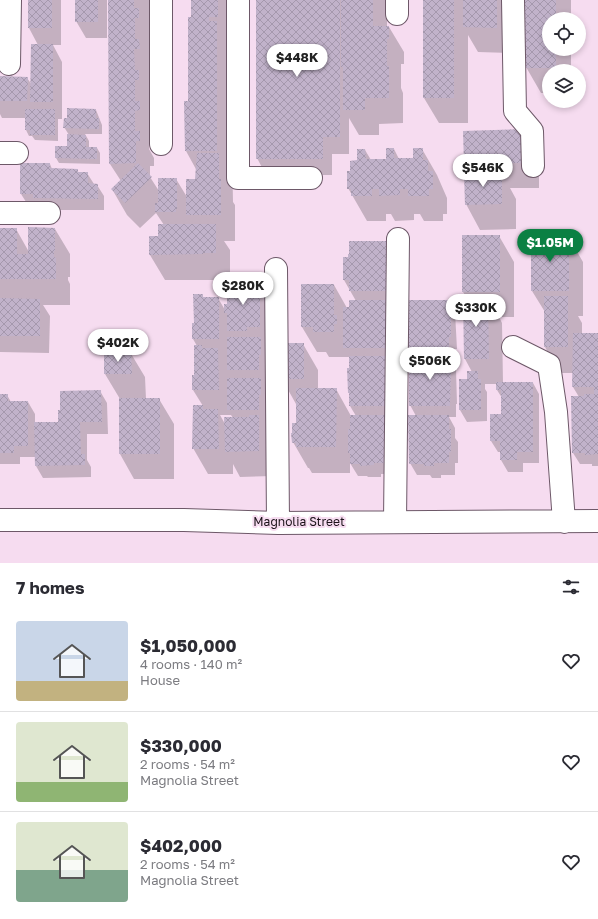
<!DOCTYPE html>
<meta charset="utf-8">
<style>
body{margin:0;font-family:"Golos Text",sans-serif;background:#f2f2f3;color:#2b2b33;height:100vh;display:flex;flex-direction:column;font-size:15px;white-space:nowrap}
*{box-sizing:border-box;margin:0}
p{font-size:13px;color:#7c7c81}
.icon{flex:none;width:22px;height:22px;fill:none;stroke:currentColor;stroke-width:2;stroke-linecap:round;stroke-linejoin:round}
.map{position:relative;height:563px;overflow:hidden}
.drawer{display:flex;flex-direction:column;background:#fff;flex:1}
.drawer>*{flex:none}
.controls{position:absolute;left:542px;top:12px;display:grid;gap:8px}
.controls a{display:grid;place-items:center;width:44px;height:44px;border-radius:50%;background:#fff;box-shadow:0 2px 6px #0003;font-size:20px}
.price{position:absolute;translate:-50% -34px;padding:0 9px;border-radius:14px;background:#fff;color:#222;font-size:13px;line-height:26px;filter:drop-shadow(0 1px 2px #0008)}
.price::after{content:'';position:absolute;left:50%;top:24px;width:12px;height:9px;margin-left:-6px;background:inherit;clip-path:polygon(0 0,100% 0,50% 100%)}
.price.on{background:#0b8043;color:#fff}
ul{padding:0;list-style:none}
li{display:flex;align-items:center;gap:12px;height:100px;padding:0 16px}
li+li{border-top:1px solid #e1e1e2}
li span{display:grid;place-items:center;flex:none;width:112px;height:80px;border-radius:4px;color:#555}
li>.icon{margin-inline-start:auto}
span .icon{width:48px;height:48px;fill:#fffc;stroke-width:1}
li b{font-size:17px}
h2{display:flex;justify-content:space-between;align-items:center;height:48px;padding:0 16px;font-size:17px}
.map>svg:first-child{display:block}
.shadow{fill:#0003;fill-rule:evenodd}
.building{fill:url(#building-cross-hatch)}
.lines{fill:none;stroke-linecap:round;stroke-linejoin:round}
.minor-casing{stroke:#6d5868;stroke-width:24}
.minor{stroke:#fff;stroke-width:22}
.labels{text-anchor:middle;stroke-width:4;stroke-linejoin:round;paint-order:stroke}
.street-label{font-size:12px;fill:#1b1219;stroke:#f6dcf0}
</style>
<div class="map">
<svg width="598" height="563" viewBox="0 0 598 563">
<defs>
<pattern id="building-cross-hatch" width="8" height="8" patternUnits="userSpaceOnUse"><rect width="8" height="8" fill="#c1b2ca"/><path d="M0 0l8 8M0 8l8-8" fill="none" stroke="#a598ad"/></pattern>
</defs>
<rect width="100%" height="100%" fill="#f6dcf0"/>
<path class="shadow" d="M29,0h32v45h-8l9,17v57h-4v22l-23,-1 -3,-4h-3l-3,-6v-12h-24l-2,-4v-37l27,1 5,7 6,-40 -9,-17z
M76,0h31v38h-21l-10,-17z
M109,0h42l3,12h-5v15l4,8v8h-4v15l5,8v8h-5v14l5,9v8h-5v14l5,8v8l-5,1v13l5,9v8h-4v11l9,14 17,-12 11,18 9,-17 1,-9 -11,-20 -1,-49h4l3,-102h37l4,202 2,3v36h-11l6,9v28h-12v2h-53l-15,-25 14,-30 -8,-12 -16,15 -13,-13 -15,-26 9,-8 -11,-17z
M257,0h130v27h2l15,25v12h-3v24l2,5v30l-24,1v11h-20l-10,-17v36h-17v21h-66l-9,-17z
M424,0h79l8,53 -33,-1 -10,-17v88h-29l-15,-25z
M526,0h45v19h-22v30h22v22h-22v22h-8l-15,-26z
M96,110l6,15v9h-17l4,7v7h8l3,5v11l-41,-1 -3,-5 12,-11 1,-12 -5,-8z
M394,149l5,10h15l8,-10 15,26 10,23v16h-4v7h-19l-4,-7h-6v6l-19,1 -4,-7h-5v7h-19l-19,-33 3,-16 14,-22 6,10h15z
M539,156v32h-29l6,11v30l-36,1 -14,-26 5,-30 -6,-10z
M50,164l2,5 25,1 2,3h8l7,11 3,1 7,11v14h-64l-12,-5 -7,-11z
M0,229h16l13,23 26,-23 15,25v23h-2v3l2,4v21h-27l7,11 -1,37 -49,-1z
M499,236l15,26v55h-15l3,6 1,60h30l6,11v69h-16v9h-15l-7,-12v-8h-3l-7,-11 11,-26v-17l-5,-8v-6h-12v5l2,3v29l-20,1 -7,-12 8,-30 4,-8 -7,-13 2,-61 -4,-6z
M568,236l15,26v54h-5l4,7v11h16v132h-6v-2h-12l-7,-11 6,-56 -6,-10v-14h-14l-14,-26v-35l-13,-21z
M390,242l6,232h-15v3h-13l-1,-1h-9l-8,-13v10h-38l-3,-5h-1l-15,-26 4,-18 -1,-20 -14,-25 21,-35 15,26v19h18l15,27h5l-6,-10v-10l-1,-3 1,-24v-9l-1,-3h-20l-3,-5h-9l-15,-25 32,-42 13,23h3l6,-7 -12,-21 5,-22z
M259,284l15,26 -1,166 -33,1 -7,-13v10h-25l-15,-26 1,-42h9l-10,-16 4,-44 -4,-7 2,-15 7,-29 2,3h14l7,12 3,-5zM220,415h11l2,3 -8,6z
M409,301h39l7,11 2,37h-2v12h-4l5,8 1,35h-1v13h-7l6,11v10l3,4v21h-3v12h-14v3h-9l-2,-3h-13l-7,-12 6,-47 -6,-11 4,-48 -5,-8z
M105,352h25l15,25 1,22h13l15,25v55h-40l-14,-25v-55l-15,-25z
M100,391l7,12 1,31h-21v26l4,7v10l-48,1 -7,-12v-9h-16v7h-20v-69h7l4,7h17l7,12v9h24z"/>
<path class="building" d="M28,0h24v28h-24z
M75,0h23v22h-23z
M108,0h26v8h5v10h-4v21h4l1,10h-6l1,21h4v10h-4v21h5v9l-5,1v20h5v10h-4v22l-27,1z
M191,0h27v17h-9v4h8v130h-32l-1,-50h4v-84h3z
M256,0h84v137h-17v22h-67z
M341,0h32v26h16v13h-2v27h2v32h-24v12h-22v-43h-2z
M423,0h31v98h-31z
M463,0h34v28l-34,-1z
M525,0h31v19h-7v30h7v19h-31z
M31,44h22v58h-23z
M0,76l28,1 -1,24h-27z
M67,108l29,1v9h3v11l-36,-1 1,-10h3z
M25,109h30v26h-25v-5h-5z
M525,129v34h-47v3l-5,1v-3h-9l-1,-33z
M67,134l19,1v12h11v12l-42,-1v-12h12z
M386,148h8v10h19v-10h10v12h5v11h5v18h-4v7h-21v-7h-8v6l-21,1v-7h-7v7h-21v-7h-4v-18h3v-10l7,-1v-11h8l1,10h20z
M197,153h22v26h2v36h-35v-36h9z
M20,163h30v5l28,1v3h10v11l10,1v15l-65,-1v-4h-13z
M138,163l14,14 -27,26 -14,-14z
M502,172v32l-37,1 -1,-32z
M158,178h19v31h-1v3h-21v-9h3z
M158,224h58v29h-13v1l-54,1v-19h9z
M28,227l27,1v23h-1v6l2,1v21h-56v-51h17v26h11z
M462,235h38v57h-38z
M531,235h38v56h-38z
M349,241h41v50h-41v-11h-6v-23h5v-3h1z
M227,283h33v44h-13v4h-20v-18h-3v-9h3z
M301,284h33v31h3v9h-3v8h-21v-5h-12z
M193,294h10v3h16v42h-27v-16h2z
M544,296h24v51h-24z
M463,297h25l1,62h-25z
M0,298l40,1v37h-40z
M349,300h41v48h-47v-41h6z
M408,300h41v13h2v24h-2v12h-41z
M573,333h25v121l-13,1v-2h-13l-1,-57h13v-2h10v-7h-22z
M227,337h34v18h-2v15h-32z
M280,343h24v36h-23z
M194,345h8v3h16l1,42h-27v-15h2z
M104,351h27l1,23h-28z
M349,356h41v50h-41v-13h-1l-1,-25h2z
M409,356h41v12h1l-1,38h-41z
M467,371h11v8h3v31h-22v-31h8z
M227,378h34v17h-2v15h-32z
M496,382h37v70h-16v8h-17v-19h-10v-27h11v-24h-5z
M296,388h41l-1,59h-40v-4h-4l-1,-10h1v-10h4z
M101,390l1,32h-22l1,32h4v11l-50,1 -1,-44h24v-12h2v-19z
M0,394h8v7h20v45h-14v7h-14z
M119,398h41v56h-41z
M193,405h10v4h15l1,40h-27z
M249,415h10v36l-34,1 -1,-35h25z
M350,415h40v48h-16v2l-14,1v-2h-10v-11h-2v-24h2z
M408,415h41v14h2v23h-2v11h-15v3h-10v-2h-15z"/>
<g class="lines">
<defs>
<path id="minor" d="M161,0v144
M238,0v178h73
M513,0l2,111 17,20 1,35
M397,14v-14
M9,64l1,-64
M0,153h17
M0,213h49
M276,269l2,254
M513,347l36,18 7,47 8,110
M0,520h184l94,3 320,-2
M395,522l3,-283"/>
</defs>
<use href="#minor" class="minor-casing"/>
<use href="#minor" class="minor"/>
</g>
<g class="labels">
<g class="street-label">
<text x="299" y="526">Magnolia Street</text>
</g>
</g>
</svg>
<div class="controls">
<a><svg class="icon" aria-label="locate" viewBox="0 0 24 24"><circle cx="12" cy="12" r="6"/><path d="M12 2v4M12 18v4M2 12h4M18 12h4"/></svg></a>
<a><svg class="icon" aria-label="layers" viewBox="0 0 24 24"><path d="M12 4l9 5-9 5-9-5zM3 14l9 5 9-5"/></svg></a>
</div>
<b class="price" style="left:297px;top:78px">$448K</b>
<b class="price" style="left:483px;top:188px">$546K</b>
<b class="price on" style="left:550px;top:263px">$1.05M</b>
<b class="price" style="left:243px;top:306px">$280K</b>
<b class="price" style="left:476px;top:328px">$330K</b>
<b class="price" style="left:118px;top:363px">$402K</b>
<b class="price" style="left:430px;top:381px">$506K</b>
</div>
<section class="drawer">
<h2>7 homes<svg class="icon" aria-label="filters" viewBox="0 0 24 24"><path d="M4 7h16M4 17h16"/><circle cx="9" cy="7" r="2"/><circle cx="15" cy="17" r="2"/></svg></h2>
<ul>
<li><span style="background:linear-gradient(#c9d6e8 75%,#c2b280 0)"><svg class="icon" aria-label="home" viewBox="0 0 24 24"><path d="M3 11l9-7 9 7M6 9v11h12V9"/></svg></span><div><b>$1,050,000</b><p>4 rooms · 140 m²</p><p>House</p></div><svg class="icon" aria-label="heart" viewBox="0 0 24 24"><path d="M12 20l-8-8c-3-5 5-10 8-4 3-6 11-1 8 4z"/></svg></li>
<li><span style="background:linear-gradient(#dfe7d0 75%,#8fb573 0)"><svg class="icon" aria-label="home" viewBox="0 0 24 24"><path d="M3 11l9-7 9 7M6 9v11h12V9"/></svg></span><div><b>$330,000</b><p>2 rooms · 54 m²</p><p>Magnolia Street</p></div><svg class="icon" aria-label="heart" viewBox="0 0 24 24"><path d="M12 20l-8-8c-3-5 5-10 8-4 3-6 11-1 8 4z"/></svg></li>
<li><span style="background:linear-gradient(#dfe7d0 60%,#7fa58c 0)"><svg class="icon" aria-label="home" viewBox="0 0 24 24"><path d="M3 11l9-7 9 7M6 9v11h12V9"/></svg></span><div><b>$402,000</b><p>2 rooms · 54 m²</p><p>Magnolia Street</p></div><svg class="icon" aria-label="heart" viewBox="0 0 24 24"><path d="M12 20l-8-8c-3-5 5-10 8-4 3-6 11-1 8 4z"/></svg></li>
</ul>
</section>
